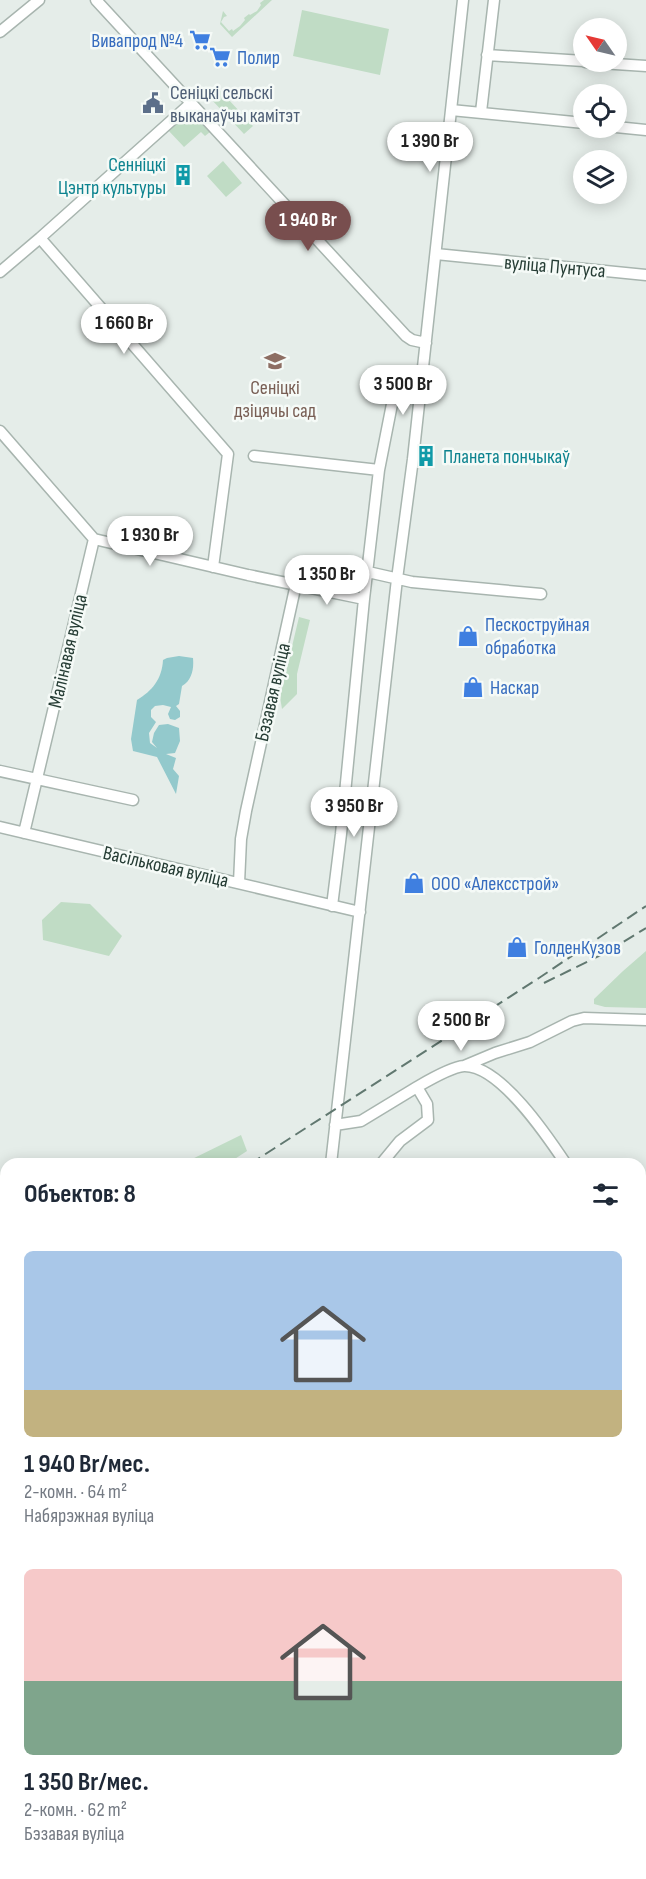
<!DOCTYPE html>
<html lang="ru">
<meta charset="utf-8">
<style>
body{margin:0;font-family:"Sofia Sans Condensed",sans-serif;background:#f6f6f7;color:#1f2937;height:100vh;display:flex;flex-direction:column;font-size:22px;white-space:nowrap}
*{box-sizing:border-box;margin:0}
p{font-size:20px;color:#747a83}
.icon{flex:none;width:33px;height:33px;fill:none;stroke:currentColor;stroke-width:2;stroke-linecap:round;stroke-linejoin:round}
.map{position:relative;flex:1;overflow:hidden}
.sheet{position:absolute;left:0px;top:1158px;width:646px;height:722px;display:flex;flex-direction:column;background:#fff;border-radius:18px 18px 0 0;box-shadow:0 3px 15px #0003}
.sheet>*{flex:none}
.needle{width:39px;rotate:304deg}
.buttons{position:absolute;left:573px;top:18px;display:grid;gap:12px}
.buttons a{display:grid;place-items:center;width:54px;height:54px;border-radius:50%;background:#fff;box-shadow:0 3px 15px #0003;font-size:30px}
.price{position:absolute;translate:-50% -51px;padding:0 14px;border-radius:21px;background:#fff;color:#222;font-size:20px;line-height:39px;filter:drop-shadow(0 2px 3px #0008)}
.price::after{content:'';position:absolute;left:50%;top:36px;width:18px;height:14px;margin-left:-9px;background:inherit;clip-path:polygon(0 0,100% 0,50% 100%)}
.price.on{background:#784e4e;color:#fff}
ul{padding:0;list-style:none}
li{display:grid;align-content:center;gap:12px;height:318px;padding:0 24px}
li span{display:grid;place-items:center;height:186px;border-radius:9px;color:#555}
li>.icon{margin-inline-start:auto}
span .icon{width:108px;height:108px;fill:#fffc;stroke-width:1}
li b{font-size:26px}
h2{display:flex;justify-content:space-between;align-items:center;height:72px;padding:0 24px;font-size:26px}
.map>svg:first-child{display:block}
.green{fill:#c0dcc5}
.water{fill:#93c9cc}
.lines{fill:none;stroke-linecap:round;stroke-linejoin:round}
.minor-casing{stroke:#a8b5af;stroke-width:13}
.minor{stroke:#fff;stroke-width:10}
.rail{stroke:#617870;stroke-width:2;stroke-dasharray:12 6;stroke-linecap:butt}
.labels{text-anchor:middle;stroke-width:5;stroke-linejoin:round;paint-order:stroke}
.shop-label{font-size:20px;fill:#366cbe;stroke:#f5faf7;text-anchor:start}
.service-label{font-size:20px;fill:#4e5e75;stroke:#f5faf7;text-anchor:start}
.culture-label{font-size:20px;fill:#0d838f;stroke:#f5faf7;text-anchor:end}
.street-label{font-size:20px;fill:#263d35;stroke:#f5faf7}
.education-label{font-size:20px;fill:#785e54;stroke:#f5faf7}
</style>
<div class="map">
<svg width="646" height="1879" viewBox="0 0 646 1879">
<rect width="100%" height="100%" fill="#e5ede9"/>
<path class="green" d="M264,0h8l-40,37 -12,-13 3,-13 4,5 -3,1 -3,5 8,9 3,-2 1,2 7,-5 5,-6 -1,-2 5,-4 1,1 7,-4 4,-6 -1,-2z
M302,10l87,19 -9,46 -87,-19z
M216,86l37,40 -9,8 -34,-36v-6z
M188,108l22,24 -5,4 -4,-4 -17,15 -17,-18z
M223,161l19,22 -16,14 -19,-21z
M299,617l11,3 -13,54v20l-15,15 -2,-12z
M61,902l29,2 32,32 -13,20 -66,-16 -1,-20z
M646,951v57l-41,-1 -11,-3v-5l29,-28z
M241,1135l6,16 -20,13h-45z
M6,1271v25l-6,3v-23z
M6,1341v74l-6,-23v-48z
M6,1587v33l-6,3v-31z
M6,1769v65l-6,-5v-59z"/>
<path class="water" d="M179,656l14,2c1,11 -1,22 -11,28l-3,18 -3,2 4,5v6l-5,3 -5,-1 -2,-5 3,-7 -8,-2 -8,1 -4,4v7l5,5 -7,11 1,10 7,5 -5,-6 2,-9 5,-8 9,-1 11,4 1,13 -5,12 -9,1 10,4 -3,11 6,7 -3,18 -19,-37 -24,-6 -2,-12 6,-39c15,-9 25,-21 26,-40l4,-2z"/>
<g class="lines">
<defs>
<path id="minor" d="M96,0l310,336 6,4 14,3
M0,32l39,-32
M487,55l97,6
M585,62l61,4
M451,110l133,13
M481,112l13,-112
M616,127l30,3
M40,238l188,216 -15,113
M436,254l210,21
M0,272l40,-34 150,-134
M0,431l94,108 -70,294
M254,456l125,14
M94,539l154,36 116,24
M368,572l44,10 129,12
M0,771l133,29
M0,827l360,85
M239,883l2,-44 5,-28 50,-227
M332,906l9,-72 23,-235 15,-129 14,-71v-13
M464,1066l31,-13 35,-11 42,-21 12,-3 62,2
M335,1125l26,-4 56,-34
M331,1164l66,-585 16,-120 50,-459
M381,1164l19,-23 28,-21 -1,-16 -10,-17c12,-7 34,-20 47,-21 36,-1 84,71 102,98
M640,1270l6,8
M441,1874l2,5"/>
</defs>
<use href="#minor" class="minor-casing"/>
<use href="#minor" class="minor"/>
<path class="rail" d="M544,983l61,-30 41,-25
M250,1164l289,-186 107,-72
M0,1323l6,-4"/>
</g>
<defs>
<symbol id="supermarket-bare" viewBox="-9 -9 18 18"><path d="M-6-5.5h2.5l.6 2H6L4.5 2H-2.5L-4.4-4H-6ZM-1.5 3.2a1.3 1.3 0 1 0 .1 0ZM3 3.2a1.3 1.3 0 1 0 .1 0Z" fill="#3f7fe0" stroke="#f5faf7" stroke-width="2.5" paint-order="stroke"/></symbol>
<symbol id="civic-bare" viewBox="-9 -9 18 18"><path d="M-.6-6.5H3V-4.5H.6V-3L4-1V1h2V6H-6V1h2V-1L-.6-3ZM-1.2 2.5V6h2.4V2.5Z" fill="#5c6f8a" stroke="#f5faf7" stroke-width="2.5" paint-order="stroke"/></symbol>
<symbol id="building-bare" viewBox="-9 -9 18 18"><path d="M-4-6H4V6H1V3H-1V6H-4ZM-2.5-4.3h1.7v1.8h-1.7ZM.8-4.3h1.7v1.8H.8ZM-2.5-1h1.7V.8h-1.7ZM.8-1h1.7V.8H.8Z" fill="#0f9aa8" stroke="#f5faf7" stroke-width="2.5" paint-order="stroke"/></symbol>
<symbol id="school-bare" viewBox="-9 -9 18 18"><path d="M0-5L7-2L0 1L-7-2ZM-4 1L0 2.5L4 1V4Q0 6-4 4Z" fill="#8d6e63" stroke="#f5faf7" stroke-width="2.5" paint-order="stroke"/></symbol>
<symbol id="shop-bare" viewBox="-9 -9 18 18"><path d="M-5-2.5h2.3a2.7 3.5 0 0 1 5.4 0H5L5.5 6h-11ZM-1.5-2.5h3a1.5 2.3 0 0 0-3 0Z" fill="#3f7fe0" stroke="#f5faf7" stroke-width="2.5" paint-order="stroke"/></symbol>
</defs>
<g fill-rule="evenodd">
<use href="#supermarket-bare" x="185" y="25" width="30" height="30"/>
<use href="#supermarket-bare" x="205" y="42" width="30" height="30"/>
<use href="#civic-bare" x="138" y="88" width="30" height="30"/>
<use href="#building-bare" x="168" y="160" width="30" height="30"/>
<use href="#school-bare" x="260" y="346" width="30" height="30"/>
<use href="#building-bare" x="411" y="441" width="30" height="30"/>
<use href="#shop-bare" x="453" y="621" width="30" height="30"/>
<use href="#shop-bare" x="458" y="672" width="30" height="30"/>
<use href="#shop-bare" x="399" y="868" width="30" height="30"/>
<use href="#shop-bare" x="502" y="932" width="30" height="30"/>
</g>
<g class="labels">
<g class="shop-label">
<text x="183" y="47" text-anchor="end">Вивапрод №4</text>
<text x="237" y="64">Полир</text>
<text x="485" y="631">Пескоструйная<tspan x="485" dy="23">обработка</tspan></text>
<text x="490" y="694">Наскар</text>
<text x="431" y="890">ООО «Алексстрой»</text>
<text x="534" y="954">ГолденКузов</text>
</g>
<g class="service-label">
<text x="170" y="99">Сеніцкі сельскі<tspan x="170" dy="23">выканаўчы камітэт</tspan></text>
</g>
<g class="culture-label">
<text x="166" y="171">Сенніцкі<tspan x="166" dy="23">Цэнтр культуры</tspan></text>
<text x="443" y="463" text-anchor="start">Планета пончыкаў</text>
</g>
<g class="street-label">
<text transform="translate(555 266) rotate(5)" y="7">вуліца Пунтуса</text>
<text transform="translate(67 651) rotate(-77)" y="7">Малінавая вуліца</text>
<text transform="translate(272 692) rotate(-77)" y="7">Бэзавая вуліца</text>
<text transform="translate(166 866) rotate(13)" y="7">Васільковая вуліца</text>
</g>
<g class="education-label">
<text x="275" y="394">Сеніцкі<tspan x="275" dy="23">дзіцячы сад</tspan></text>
</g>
</g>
</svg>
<div class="buttons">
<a><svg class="needle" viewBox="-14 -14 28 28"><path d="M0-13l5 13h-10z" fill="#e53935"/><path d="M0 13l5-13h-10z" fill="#747a83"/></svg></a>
<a><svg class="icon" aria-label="locate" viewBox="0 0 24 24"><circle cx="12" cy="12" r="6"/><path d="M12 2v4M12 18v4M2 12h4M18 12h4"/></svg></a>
<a><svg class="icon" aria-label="layers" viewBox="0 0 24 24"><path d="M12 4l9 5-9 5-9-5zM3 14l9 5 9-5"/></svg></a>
</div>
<b class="price" style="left:430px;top:173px">1 390 Br</b>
<b class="price on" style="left:308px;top:252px">1 940 Br</b>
<b class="price" style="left:124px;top:355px">1 660 Br</b>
<b class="price" style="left:403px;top:416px">3 500 Br</b>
<b class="price" style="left:150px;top:567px">1 930 Br</b>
<b class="price" style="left:327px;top:606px">1 350 Br</b>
<b class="price" style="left:354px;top:838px">3 950 Br</b>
<b class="price" style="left:461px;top:1052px">2 500 Br</b>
<section class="sheet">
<h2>Объектов: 8<svg class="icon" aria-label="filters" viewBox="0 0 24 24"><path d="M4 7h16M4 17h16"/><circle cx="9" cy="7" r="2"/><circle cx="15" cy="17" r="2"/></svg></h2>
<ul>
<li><span style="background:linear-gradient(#a9c7e8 75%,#c2b280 0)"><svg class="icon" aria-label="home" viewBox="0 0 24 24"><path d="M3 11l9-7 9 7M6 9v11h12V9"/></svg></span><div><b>1 940 Br/мес.</b><p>2-комн. · 64 m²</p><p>Набярэжная вуліца</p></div></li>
<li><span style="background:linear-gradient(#f6c9c9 60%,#7fa58c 0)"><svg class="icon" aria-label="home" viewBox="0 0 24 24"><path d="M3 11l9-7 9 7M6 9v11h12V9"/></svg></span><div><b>1 350 Br/мес.</b><p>2-комн. · 62 m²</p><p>Бэзавая вуліца</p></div></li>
</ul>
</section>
</div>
